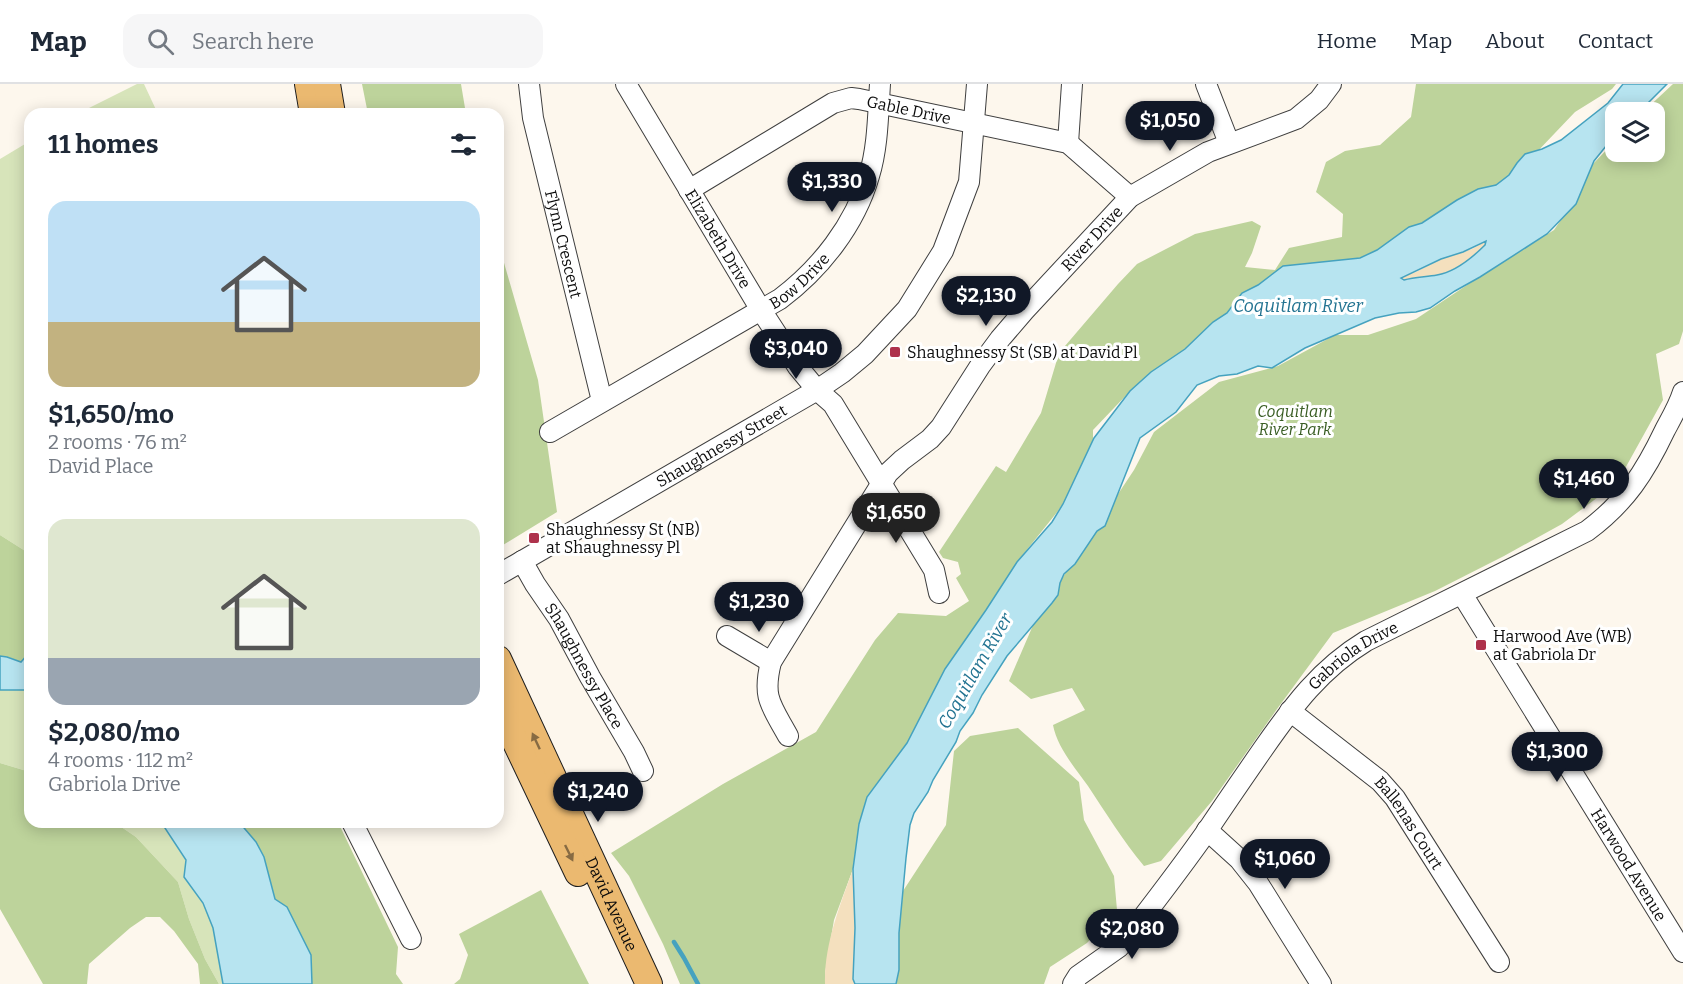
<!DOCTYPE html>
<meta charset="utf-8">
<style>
body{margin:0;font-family:Bitter,serif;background:#f6f6f7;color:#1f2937;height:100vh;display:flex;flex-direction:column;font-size:22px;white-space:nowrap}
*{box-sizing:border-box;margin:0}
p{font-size:20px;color:#747a83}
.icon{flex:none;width:33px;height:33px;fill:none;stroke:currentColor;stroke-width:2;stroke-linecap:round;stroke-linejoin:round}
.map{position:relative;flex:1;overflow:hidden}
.drawer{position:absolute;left:24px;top:24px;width:480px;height:720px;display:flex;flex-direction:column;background:#fff;border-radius:18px;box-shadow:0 3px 15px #0003}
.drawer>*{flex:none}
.tools{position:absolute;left:1605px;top:18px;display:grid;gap:12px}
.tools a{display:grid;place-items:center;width:60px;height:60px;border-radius:12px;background:#fff;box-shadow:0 3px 15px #0003;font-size:30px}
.price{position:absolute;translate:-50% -51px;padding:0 14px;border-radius:21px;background:#111827;color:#fff;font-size:20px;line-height:39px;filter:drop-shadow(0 2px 3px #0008)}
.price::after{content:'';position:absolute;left:50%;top:36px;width:18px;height:14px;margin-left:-9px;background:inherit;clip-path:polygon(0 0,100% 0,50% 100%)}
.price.on{background:#222;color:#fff}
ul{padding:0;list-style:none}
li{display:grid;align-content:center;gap:12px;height:318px;padding:0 24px}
li span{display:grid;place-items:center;height:186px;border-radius:18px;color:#555}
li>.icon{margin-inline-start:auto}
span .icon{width:108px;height:108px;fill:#fffc;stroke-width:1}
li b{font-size:26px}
h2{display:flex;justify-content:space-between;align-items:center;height:72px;padding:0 24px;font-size:26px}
header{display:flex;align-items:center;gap:36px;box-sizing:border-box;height:84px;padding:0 30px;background:#fff;border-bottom:2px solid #e0e1e3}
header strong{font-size:28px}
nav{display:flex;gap:33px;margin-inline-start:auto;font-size:21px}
.search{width:420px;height:54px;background:#f6f6f7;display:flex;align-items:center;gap:15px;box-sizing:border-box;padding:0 21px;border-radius:18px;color:#747a83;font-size:22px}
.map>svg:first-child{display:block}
.green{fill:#d7e4ba}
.forest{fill:#bdd39b}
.sand{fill:#f4e0be}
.water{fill:#b7e4f0;stroke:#45a2bf;stroke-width:1.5;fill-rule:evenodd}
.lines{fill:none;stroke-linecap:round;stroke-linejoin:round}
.stream{stroke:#45a2bf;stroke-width:4.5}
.minor-casing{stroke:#3f3f3f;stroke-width:22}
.major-casing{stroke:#1d1d1d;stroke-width:28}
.minor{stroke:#fff;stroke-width:20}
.major{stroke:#ebb970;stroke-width:26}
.oneway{fill:#876b43}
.poi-dot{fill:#ae324c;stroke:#fff;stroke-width:2}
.labels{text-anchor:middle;stroke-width:6;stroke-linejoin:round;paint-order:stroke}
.street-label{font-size:16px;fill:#0c0c0c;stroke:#fff}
.poi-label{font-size:16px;fill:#0c0c0c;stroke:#fff;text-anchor:start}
.park-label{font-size:16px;font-style:italic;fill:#395d23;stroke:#fff}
.water-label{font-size:18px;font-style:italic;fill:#227391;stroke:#fff}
</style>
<header>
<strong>Map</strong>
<div class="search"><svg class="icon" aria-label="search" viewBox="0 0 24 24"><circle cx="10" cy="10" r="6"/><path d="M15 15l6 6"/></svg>Search here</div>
<nav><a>Home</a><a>Map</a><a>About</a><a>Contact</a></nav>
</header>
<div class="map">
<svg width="1683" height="900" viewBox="0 0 1683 900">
<rect width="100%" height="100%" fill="#fdf7ed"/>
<path class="green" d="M137,0h7l14,30h-81z
M30,57v413l-30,-19v-376z
M0,606h30v82l-30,-9z
M114,738h47l25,39 -2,16 19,26 10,25 10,56h-4l-14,-25 -16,-40 -11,-37 -42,-45z"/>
<path class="forest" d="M362,0h99l5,30h-98z
M1416,0h200l-4,5 -37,23 -60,63 -367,212 -13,-1 -42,44v27l-35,54 -41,51 -31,48 -41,59 -38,74 -40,54 -8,27 -6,45 -19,51 -9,53v11h-145l-17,-40 -34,-68 -18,-23 112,-69 93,-52 59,-92 23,-27 48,3 23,-15 -13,-23 5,-4 -3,-12 -15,-4 -4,-6 57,-86 10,6 35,-59 18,-60 59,-69 19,-20 58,-30 57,-13 9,5 -9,27 -7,14 30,3 14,-22 53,-11 1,-23 -27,-22 10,-30 19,-11 35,-6 31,-28z
M1673,0h10v247l-4,13 -23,10 7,46 -46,83 -55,41 -58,32 -69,35 -102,42 -56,76 -65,92 -51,60 -17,5c-21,-25 -38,-53 -56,-80 -13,-18 -31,-39 -35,-61l32,-15 -13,-22 -41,11 -22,-18 28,-65 97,-146 20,-38 65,-50 59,-16 57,-31h33l48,-16 63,-42 75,-47 22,-32 15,-32 24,-25 1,11h38v-40h-11z
M498,158l40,138 19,132 -59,36z
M0,451l30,19v100h-2l-7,8 -13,-5 -8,-1z
M1018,644l61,54 5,38 30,56 3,34 -30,33 -37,24 -6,17h-148l3,-14v-37l4,-42 43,-66 8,-74 16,-15z
M0,679l30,9v50h84l22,15 42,45 11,37 16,40 14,25h-19l-2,-20 -24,-33 -14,-14h-14l-16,11 -41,36 -2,20h-44l-43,-75z
M239,738h99l60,125 -2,27 7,10h-91l-1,-29 -24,-48 -12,-8 -11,-42 -8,-15z
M541,806l48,94h-135l6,-5 8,-24 -9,-21z"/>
<path class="sand" d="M1486,157l-1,4c-12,12 -30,27 -48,30 -11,2 -22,2 -33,5l-3,-3 15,-5 25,-13 31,-10z
M853,785l2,59 -2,51 2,5h-30c-1,-40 15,-78 28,-115z"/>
<path class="water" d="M1623,0h44l-28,28h-23l-1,23 -21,26 -18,43 -29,30 -67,43 -25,14 -25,17 -14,4 -17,1 -24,5 -70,30 -33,20 -14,-2 -21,8 -18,2 -22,9 -21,27 -36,26 -35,88 -8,5 -22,33 -11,10 -4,9 -2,12 -6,8 -45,53 -25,39 -9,18 -13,18 -4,11 -23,38 -5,12 -14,21 -4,12 -4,33 -7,75v37l-3,14h-41l-2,-5 2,-51 -2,-59 6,-45 8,-27 40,-54 38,-74 41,-59 31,-48 35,-40 11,-18 31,-66 36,-47 21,-19 34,-23 28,-27 14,-9 15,-20 16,-8 25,-19 77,-8 17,-8 32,-23 13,-4 35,-23 21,-11 18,-4 13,-10 8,-12 8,-9 17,-5 19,-9 47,-37zM1486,157l-1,4c-12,12 -30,27 -48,30 -11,2 -22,2 -33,5l-3,-2 40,-19 22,-7z
M28,570h2v36h-30v-34l7,1 14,5z
M161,738h78l17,20 8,15 11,42 12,8 24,48 1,29h-89l-10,-56 -10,-25 -19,-26 2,-17z"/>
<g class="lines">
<path class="stream" d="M674,858l10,16 14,26"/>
<defs>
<g id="minor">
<path id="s1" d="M529,0l4,34 69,283"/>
<path id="s2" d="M626,0l135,226 37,57 19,23 16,14 101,166 5,23"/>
<path d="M1206,0l23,59"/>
<path d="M1068,59l4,-59"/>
<path id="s3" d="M689,106l144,-87 18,-5 8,1 209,44 62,54"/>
<path id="s4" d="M550,348l230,-133c40,-30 75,-74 89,-123 9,-29 9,-62 11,-92"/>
<path id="s5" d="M522,477l13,23 24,35 31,58 44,75 9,19"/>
<path id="s6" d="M498,491l319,-185 25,-17 23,-19 42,-45 36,-58 26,-69 8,-98"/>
<path id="s7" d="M1462,510l221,358"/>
<path d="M727,552l44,26"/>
<path id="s8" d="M1290,627l90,70 15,17 104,164"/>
<path id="s9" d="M788,652c-17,-31 -26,-38 -17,-74l117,-189 14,-13 28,-21 11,-12 39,-61 20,-27 24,-28 106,-114 78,-45 88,-33 23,-19 12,-16"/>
<path d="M352,738l59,117"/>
<path d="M1207,746l32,29 19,24 63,101"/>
<path id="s10" d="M1073,900l5,-8 41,-29 11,-13c27,-35 54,-70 79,-106 18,-27 36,-53 54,-79 30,-43 57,-80 103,-108l221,-110c39,-29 58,-59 78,-101 7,-13 14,-25 18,-38"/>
</g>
<g id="major">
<path d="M308,0l5,30"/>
<path d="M327,0l5,30"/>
<path id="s11" d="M498,575l151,325"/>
<path d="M498,621l80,168"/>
</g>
</defs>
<use href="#minor" class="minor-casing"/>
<use href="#major" class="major-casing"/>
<use href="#minor" class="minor"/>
<use href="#major" class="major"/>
</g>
<defs><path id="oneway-solid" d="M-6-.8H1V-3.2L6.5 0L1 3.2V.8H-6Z" transform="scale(1.5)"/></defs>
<g class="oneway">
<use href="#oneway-solid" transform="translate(536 657) rotate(-115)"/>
<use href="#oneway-solid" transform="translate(569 769) rotate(64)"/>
</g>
<g class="poi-dot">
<rect x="889" y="262" width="12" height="12" rx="3"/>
<rect x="528" y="448" width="12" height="12" rx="3"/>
<rect x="1475" y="555" width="12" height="12" rx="3"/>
</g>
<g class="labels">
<g class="street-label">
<text dy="6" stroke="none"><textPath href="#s3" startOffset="246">Gable Drive</textPath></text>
<text dy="6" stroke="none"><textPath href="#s9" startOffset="614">River Drive</textPath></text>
<text dy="6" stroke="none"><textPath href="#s2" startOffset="180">Elizabeth Drive</textPath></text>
<text dy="6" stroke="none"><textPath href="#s1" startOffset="164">Flynn Crescent</textPath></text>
<text dy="6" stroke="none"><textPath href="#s4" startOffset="292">Bow Drive</textPath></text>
<text dy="6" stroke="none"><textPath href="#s6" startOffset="258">Shaughnessy Street</textPath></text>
<text dy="6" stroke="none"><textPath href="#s10" startOffset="436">Gabriola Drive</textPath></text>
<text dy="6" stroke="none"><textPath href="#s5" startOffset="122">Shaughnessy Place</textPath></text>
<text dy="6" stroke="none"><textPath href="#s8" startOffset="165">Ballenas Court</textPath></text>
<text dy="6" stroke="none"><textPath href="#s7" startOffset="318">Harwood Avenue</textPath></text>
<text dy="6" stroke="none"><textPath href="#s11" startOffset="270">David Avenue</textPath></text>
</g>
<g class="poi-label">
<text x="907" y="274">Shaughnessy St (SB) at David Pl</text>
<text x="546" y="451">Shaughnessy St (NB)<tspan x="546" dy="18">at Shaughnessy Pl</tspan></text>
<text x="1493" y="558">Harwood Ave (WB)<tspan x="1493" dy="18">at Gabriola Dr</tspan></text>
</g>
<g class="park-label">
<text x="1295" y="333">Coquitlam<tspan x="1295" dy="18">River Park</tspan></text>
</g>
<g class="water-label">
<text x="1298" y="228">Coquitlam River</text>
<text transform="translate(975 587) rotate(-60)" y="6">Coquitlam River</text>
</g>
</g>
</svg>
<div class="tools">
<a><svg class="icon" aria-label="layers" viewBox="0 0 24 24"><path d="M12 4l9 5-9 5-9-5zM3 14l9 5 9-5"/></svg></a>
</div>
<b class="price" style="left:1170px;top:68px">$1,050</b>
<b class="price" style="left:832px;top:129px">$1,330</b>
<b class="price" style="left:986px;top:243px">$2,130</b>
<b class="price" style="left:796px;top:296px">$3,040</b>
<b class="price" style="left:1584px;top:426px">$1,460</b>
<b class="price on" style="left:896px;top:460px">$1,650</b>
<b class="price" style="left:759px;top:549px">$1,230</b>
<b class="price" style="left:1557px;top:699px">$1,300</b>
<b class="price" style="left:598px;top:739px">$1,240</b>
<b class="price" style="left:1285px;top:806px">$1,060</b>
<b class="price" style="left:1132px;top:876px">$2,080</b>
<section class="drawer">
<h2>11 homes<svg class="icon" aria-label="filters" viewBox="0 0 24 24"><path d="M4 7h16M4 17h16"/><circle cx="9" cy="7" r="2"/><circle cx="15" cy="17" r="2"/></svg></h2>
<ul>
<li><span style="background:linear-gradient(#bfe0f5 65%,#c2b280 0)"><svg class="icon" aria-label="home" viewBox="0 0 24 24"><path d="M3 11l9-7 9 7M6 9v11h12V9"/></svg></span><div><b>$1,650/mo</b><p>2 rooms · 76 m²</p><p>David Place</p></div></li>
<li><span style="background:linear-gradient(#dfe7d0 75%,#9aa5b1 0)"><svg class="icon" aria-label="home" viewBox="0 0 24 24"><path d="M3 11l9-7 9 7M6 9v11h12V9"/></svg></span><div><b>$2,080/mo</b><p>4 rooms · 112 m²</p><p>Gabriola Drive</p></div></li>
</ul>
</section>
</div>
